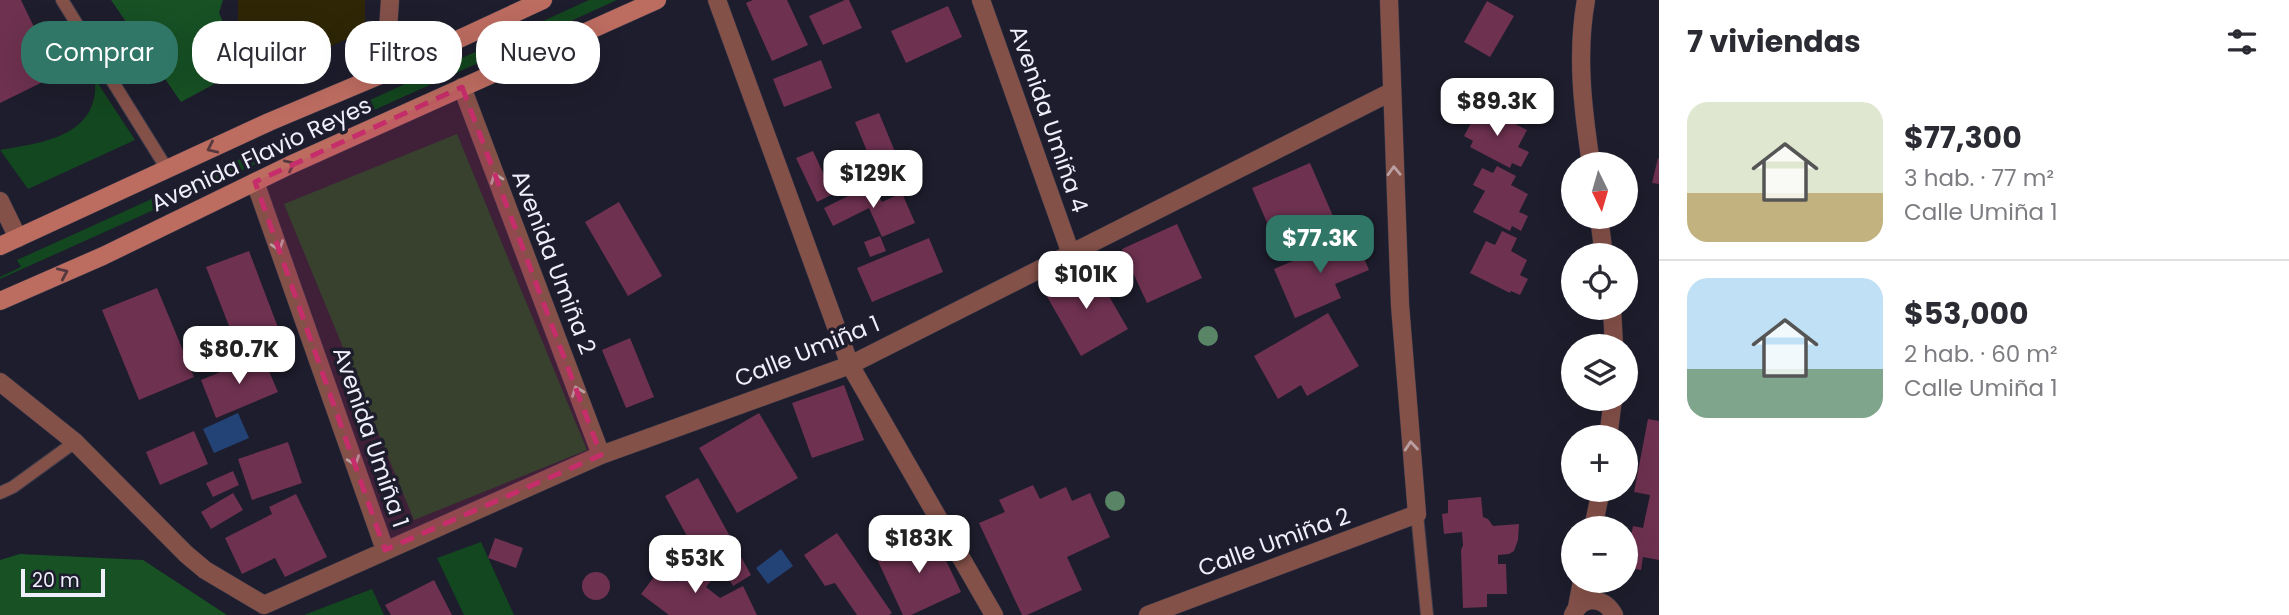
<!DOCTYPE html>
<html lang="es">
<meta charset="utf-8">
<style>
body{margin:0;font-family:Poppins,sans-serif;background:#f2f2f3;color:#2b2b33;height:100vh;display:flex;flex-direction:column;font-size:26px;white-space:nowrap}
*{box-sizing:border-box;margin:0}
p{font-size:23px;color:#7c7c81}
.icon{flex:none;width:38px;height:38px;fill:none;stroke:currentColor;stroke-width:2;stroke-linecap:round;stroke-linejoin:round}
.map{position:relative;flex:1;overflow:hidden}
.details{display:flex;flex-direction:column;background:#fff;width:630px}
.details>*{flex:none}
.hud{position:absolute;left:21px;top:21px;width:665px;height:63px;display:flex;gap:14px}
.needle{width:46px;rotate:175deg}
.fabs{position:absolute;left:1561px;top:152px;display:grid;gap:14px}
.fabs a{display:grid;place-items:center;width:77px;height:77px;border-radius:50%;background:#fff;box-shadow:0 7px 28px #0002;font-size:35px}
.scale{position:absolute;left:21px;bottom:18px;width:84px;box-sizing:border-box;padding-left:7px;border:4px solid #efeffb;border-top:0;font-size:19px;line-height:24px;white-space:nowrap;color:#efeffb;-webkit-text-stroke:5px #1e1d2d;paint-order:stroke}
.price{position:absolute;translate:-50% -60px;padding:0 16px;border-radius:14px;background:#fff;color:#222;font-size:23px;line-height:46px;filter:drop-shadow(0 2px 4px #0008)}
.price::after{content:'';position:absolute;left:50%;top:42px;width:21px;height:16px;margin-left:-10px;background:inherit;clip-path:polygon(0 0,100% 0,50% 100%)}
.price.current{background:#307767;color:#fff}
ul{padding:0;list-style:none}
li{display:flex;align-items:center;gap:21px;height:175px;padding:0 28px}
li+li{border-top:2px solid #e1e1e2}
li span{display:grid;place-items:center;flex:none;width:196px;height:140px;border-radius:21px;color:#555}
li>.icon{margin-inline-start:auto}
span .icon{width:84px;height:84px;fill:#fffc;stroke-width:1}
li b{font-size:30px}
h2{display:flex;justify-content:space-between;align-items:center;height:84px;padding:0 28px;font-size:30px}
.pill{padding:0 24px;border-radius:28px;background:#fff;box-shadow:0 7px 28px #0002;font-size:24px;line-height:63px}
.pill.current{background:#307767;color:#fff}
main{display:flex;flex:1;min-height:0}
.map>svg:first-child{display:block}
.green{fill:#13471f}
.forest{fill:#175124}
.sand{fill:#2e2605}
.water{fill:#234276}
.building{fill:#6e3150}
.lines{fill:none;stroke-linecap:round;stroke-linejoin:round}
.lane-casing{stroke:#3b3a4a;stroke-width:14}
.street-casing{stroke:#3b3a4a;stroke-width:19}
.secondary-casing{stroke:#3b3a4a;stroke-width:19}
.lane{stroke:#845149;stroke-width:12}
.street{stroke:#845149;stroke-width:18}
.secondary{stroke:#bd6c60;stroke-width:18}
.tree{fill:#598566}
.oneway{stroke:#56393f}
.oneway2{stroke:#baa0a2}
.marked{fill:#c62e6b;fill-opacity:0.2;stroke:#c62e6b;stroke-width:5;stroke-dasharray:14 9;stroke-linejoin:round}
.labels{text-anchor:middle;stroke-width:7;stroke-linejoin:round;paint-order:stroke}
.street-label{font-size:23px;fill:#efeffb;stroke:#1e1d2d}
</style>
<main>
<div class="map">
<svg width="1659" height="615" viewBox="0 0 1659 615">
<rect width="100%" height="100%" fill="#1e1d2d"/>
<path class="green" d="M589,0h28l-289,131 -4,-10z
M95,79l40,61 -107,49 -28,-39c43,-7 100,-14 95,-71z
M457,134l130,316 -173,70 -130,-316z
M260,150l5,10 -265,119v-2l21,-10 -4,-7z
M481,542l33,73h-50l-27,-57z
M372,589l12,26h-80z"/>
<path class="forest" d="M111,0h112l-4,13 25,55 -63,34z
M20,554l123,6 84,55h-227v-55z"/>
<path class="sand" d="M238,0h127v31l-84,37 -43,-26z"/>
<path class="water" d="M238,413l11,25 -35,15 -11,-24z
M781,549l12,17 -25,18 -12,-16z"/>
<path class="building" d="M0,0h21l36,75 -57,28z
M753,0h34l21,45 -36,16 -26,-58z
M845,0h4l13,28 -39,17 -14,-29z
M1487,1l27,15 -24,41 -26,-15z
M948,6l14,31 -56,26 -15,-32z
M821,60l11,28 -48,19 -11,-28z
M1479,108l12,6 1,-2 35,18 -9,17 11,5 -8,15 -9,-4 -2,5 -40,-21 3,-6 -9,-5z
M879,113l19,46 -24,9 -19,-46z
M813,151l20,43 -16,8 -21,-44z
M1658,158l1,1v25l-7,-1z
M1310,163l26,60 -58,25 -26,-60z
M1497,166l19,10 -5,9 17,9 -9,18 9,4 -7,15 -9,-5 -2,5 -37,-19 12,-21 -12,-6 9,-17 11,5z
M872,184l10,18 20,-9 13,30 -33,14 -13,-29 -36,18 -9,-18z
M619,202l43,74 -34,20 -43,-74z
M1177,224l25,54 -55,25 -25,-54z
M1502,231l15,7 -6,13 16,9 -7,15 8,4 -8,16 -9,-4 -1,2 -40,-20 16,-32 9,4z
M1354,235l15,35 -34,14 6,14 -46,20 -21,-49z
M880,236l6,15 -16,6 -6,-15z
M929,238l14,34 -71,30 -15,-34z
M249,251l33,87 -42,16 -34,-87z
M1092,267l36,62 -47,27 -36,-63z
M157,288l37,89 -55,23 -37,-90z
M1328,313l31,53 -52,30 -6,-11 -23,14 -24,-43z
M630,338l24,59 -28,11 -24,-58z
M262,355l16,37 -62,26 -15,-38z
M844,385l20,55 -52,18 -20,-55z
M759,413l39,65 -61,35 -38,-65z
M1648,419l11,2v139l-16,-3 -2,13 -15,-3v-5l7,-36 10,2 7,-33 -16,-3z
M194,431l14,33 -48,21 -14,-33z
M288,442l14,41 -50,17 -14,-41z
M233,471l6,14 -26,12 -7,-14z
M698,478l53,97 -18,11 -23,-42 -18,1 -27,-49z
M1033,485l7,14 26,-12 6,14 18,-8 20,44 -43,20 15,33 -55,25h-5l-43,-92 26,-11 -6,-12z
M233,493l10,17 -32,19 -10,-17z
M296,494l31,63 -42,20 -10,-19 -33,16 -17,-36 47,-24 -3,-7z
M1481,497l2,20 5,2 5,7 26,-2 -1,16 -4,11 -5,3 -11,1v9h8l1,30h-20v13l-24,1 -2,-58 2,-5 -1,-13 -18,2 -2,-20 6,-1v-13z
M837,533l55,80 -3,2h-32l-22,-32 -10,3 -21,-31z
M933,533l28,59 -50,23h-8l-26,-56z
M495,538l28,10 -7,20 -28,-10z
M695,559l21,15 -10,13 14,11 23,-12 14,29h-88l-28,-21 19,-25 17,13z
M582 586a14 14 0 1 1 28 0a14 14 0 1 1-28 0Z
M434,580l18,35h-61l-6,-10z"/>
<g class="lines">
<defs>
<path id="lane" d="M62,0l105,169
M0,493l13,-6 62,-45
M1417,514l10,101"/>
<path id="street" d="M717,0l133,365 144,250
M981,0l90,254
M1586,0c-10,55 -3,110 5,164
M390,71l-2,-41 2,-30
M462,87l139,368
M255,182l130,368
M0,201l18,37
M1599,217l5,39
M1612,308l2,38
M0,382l75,60 111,112 19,16 59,35 337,-150 249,-90 541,-273
M1608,438l5,-39
M1593,528l8,-38
M1577,607l5,-26
M1148,615l269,-101 -17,-209 -11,-305
M1573,615c9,-20 31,-19 41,0"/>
<path id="secondary" d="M0,246l269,-124 121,-51 153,-71
M0,301l103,-45 187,-91 367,-165"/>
</defs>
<use href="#lane" class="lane-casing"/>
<use href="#street" class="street-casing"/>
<use href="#secondary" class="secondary-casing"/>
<use href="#lane" class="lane"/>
<use href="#street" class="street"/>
<use href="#secondary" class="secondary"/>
</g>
<g class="tree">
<circle cx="1208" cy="336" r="10"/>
<circle cx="1115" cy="501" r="10"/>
</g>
<defs><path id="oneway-chevron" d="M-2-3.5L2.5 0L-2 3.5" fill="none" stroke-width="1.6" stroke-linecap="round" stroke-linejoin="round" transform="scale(1.75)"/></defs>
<g class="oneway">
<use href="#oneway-chevron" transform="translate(212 148) rotate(155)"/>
<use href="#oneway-chevron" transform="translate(290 165) rotate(-25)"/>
<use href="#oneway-chevron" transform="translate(63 273) rotate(-24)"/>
</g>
<g class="oneway2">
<use href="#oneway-chevron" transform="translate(1394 171) rotate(-92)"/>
<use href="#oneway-chevron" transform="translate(496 178) rotate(-111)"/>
<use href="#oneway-chevron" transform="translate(278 246) rotate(71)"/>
<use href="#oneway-chevron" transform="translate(577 391) rotate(-111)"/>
<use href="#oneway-chevron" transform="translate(1411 446) rotate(-95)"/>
<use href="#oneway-chevron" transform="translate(354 461) rotate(71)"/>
</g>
<path class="marked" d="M462,87l139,368 -216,95 -130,-368z"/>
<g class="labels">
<g class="street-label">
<text transform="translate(1049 119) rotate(71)" y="8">Avenida Umiña 4</text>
<text transform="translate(261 154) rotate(-25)" y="8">Avenida Flavio Reyes</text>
<text transform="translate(554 262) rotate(69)" y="8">Avenida Umiña 2</text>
<text transform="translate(807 351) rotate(-22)" y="8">Calle Umiña 1</text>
<text transform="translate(371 437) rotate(71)" y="8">Avenida Umiña 1</text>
<text transform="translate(1274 542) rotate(-20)" y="8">Calle Umiña 2</text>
</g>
</g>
</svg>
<div class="fabs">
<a><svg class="needle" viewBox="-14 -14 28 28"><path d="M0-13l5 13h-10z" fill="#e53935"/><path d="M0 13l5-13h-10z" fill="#7c7c81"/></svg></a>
<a><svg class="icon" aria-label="locate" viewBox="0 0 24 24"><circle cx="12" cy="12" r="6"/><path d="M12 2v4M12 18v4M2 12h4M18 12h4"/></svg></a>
<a><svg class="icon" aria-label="layers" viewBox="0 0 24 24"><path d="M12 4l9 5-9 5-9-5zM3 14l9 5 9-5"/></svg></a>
<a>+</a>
<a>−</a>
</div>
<div class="scale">20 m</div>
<b class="price" style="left:1497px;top:138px">$89.3K</b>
<b class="price" style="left:873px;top:210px">$129K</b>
<b class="price current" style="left:1320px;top:275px">$77.3K</b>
<b class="price" style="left:1086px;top:311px">$101K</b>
<b class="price" style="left:239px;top:386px">$80.7K</b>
<b class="price" style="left:919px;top:575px">$183K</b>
<b class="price" style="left:695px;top:595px">$53K</b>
<div class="hud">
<a class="pill current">Comprar</a>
<a class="pill">Alquilar</a>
<a class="pill">Filtros</a>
<a class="pill">Nuevo</a>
</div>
</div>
<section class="details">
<h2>7 viviendas<svg class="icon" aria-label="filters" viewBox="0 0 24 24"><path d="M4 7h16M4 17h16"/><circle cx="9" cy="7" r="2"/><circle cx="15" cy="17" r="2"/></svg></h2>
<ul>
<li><span style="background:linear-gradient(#dfe7d0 65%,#c2b280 0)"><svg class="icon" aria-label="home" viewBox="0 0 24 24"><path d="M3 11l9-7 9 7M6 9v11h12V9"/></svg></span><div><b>$77,300</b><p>3 hab. · 77 m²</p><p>Calle Umiña 1</p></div></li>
<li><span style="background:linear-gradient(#bfe0f5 65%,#7fa58c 0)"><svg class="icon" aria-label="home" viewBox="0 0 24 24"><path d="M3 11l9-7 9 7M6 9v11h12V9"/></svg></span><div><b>$53,000</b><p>2 hab. · 60 m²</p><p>Calle Umiña 1</p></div></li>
</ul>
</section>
</main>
